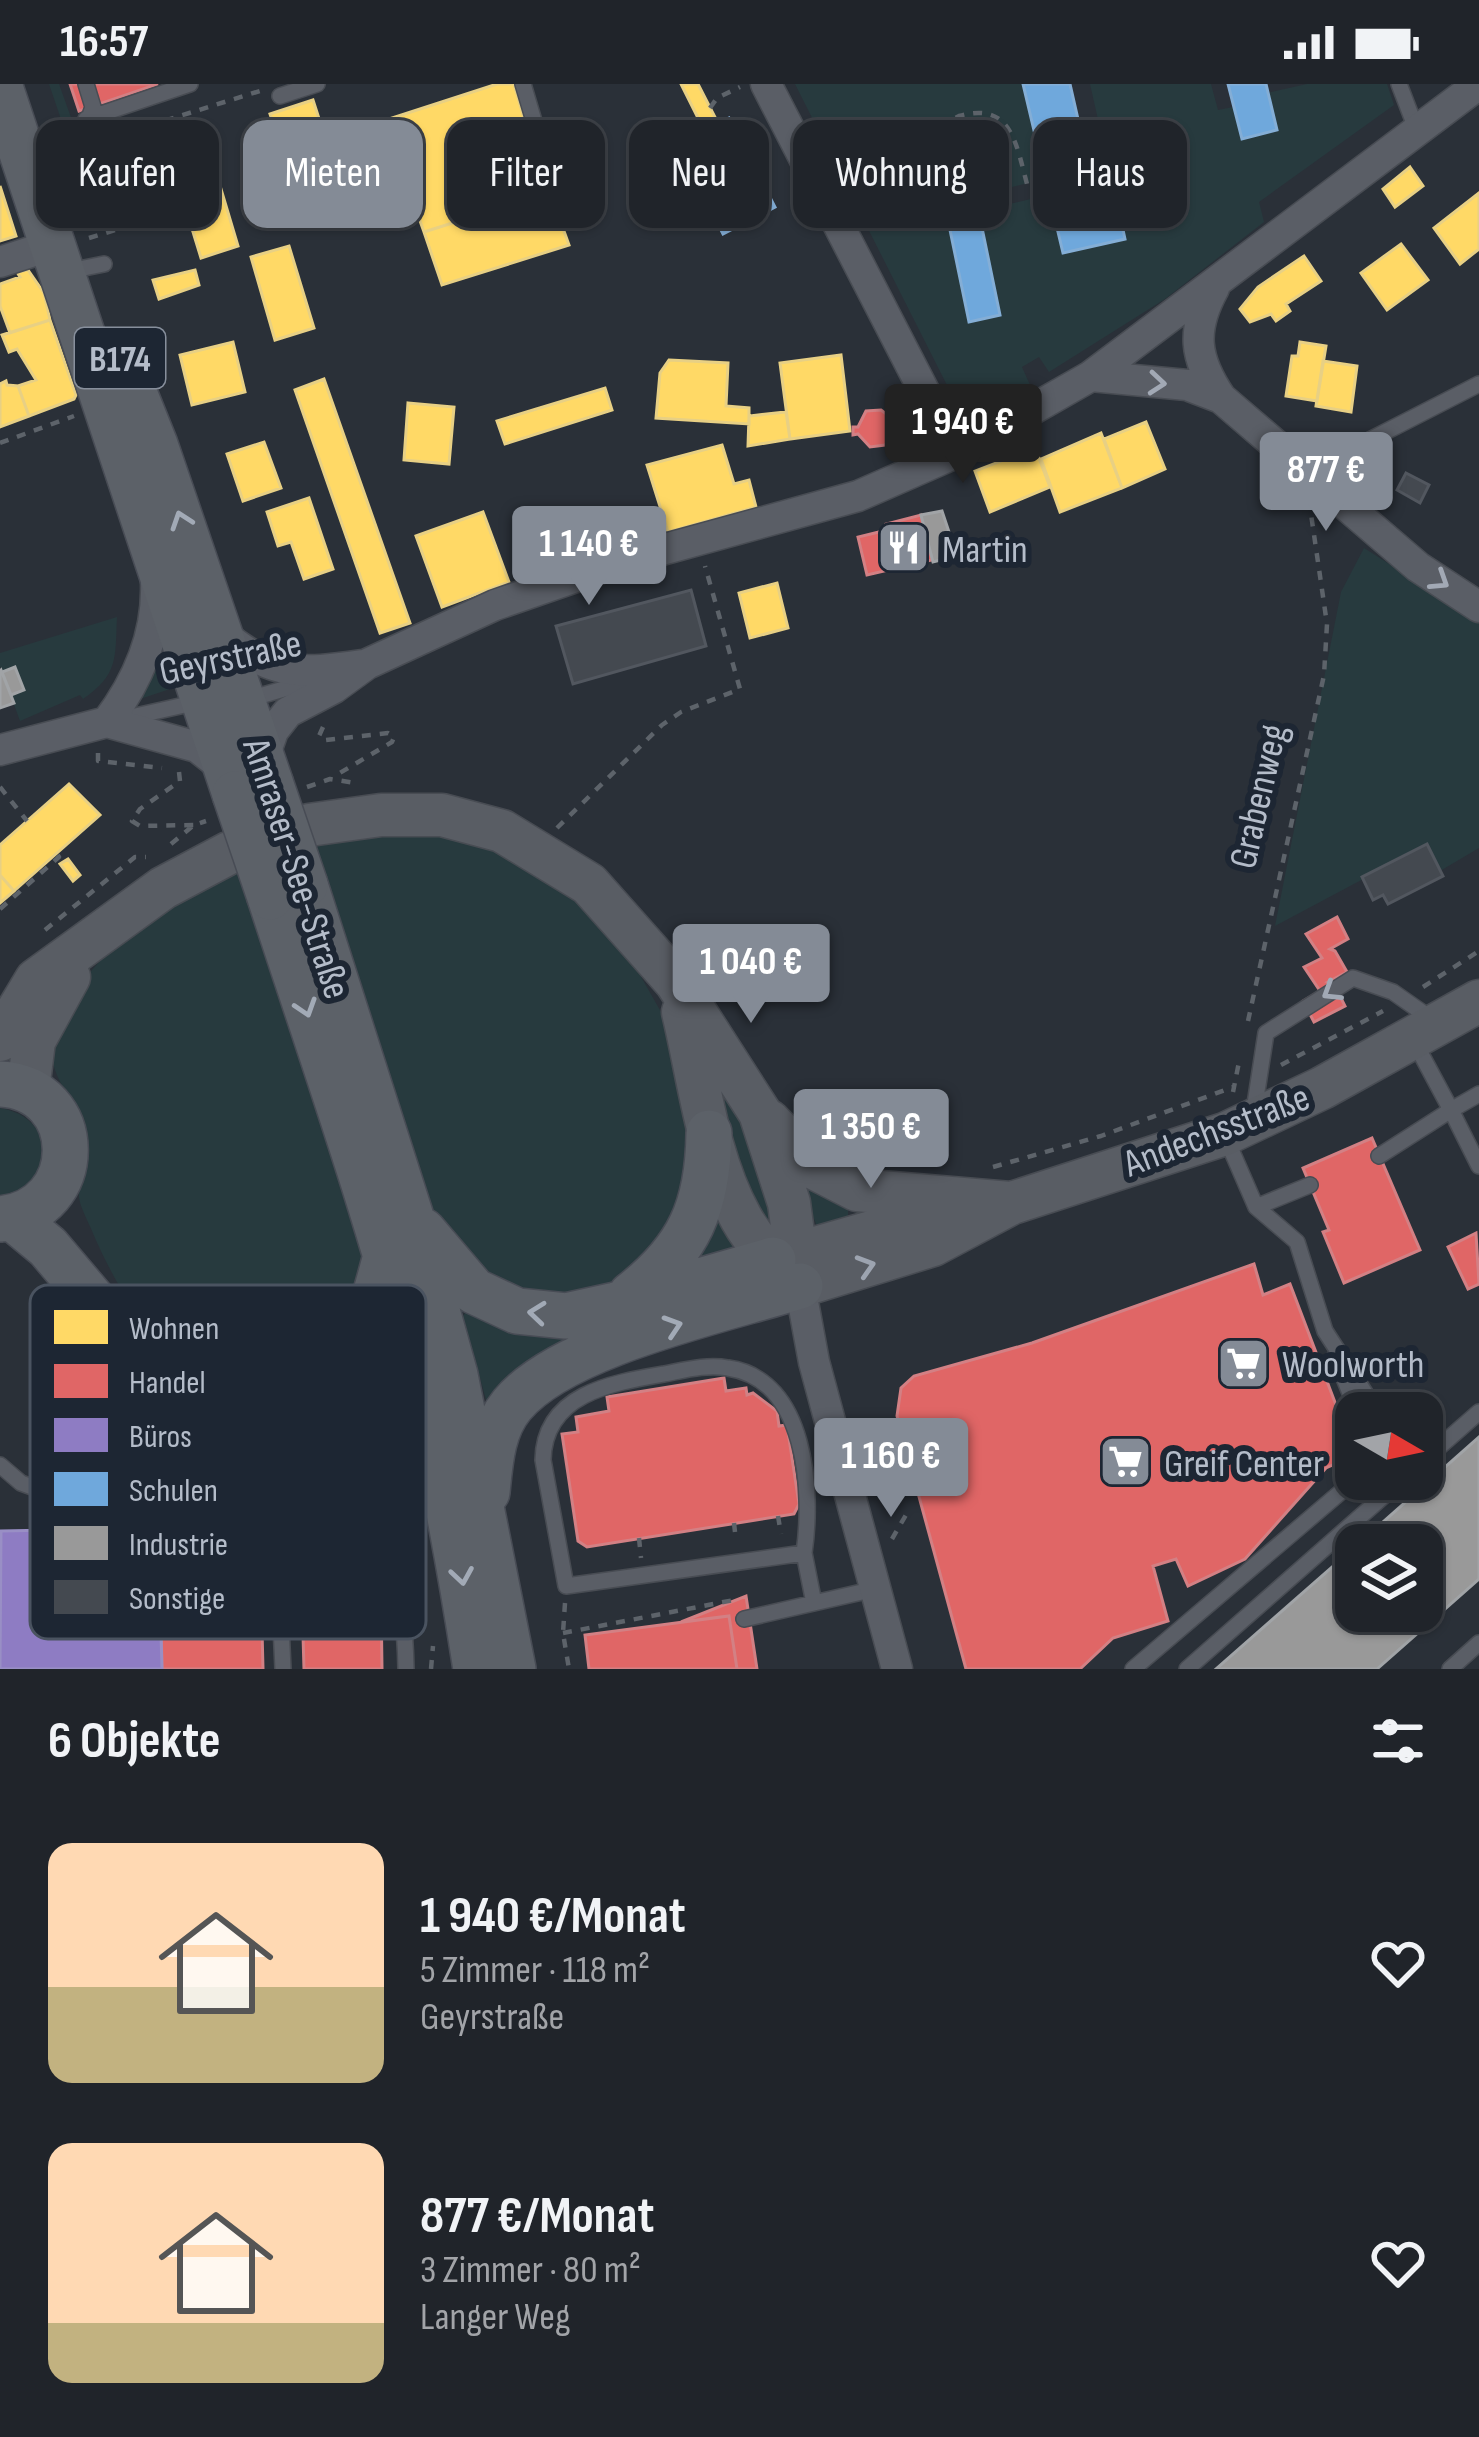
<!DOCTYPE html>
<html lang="de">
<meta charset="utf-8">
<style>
body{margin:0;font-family:"Sofia Sans Condensed",sans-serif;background:#282c32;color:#f1f3f6;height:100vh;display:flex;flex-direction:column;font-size:45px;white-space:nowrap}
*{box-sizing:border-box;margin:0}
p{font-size:39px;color:#a2a4a8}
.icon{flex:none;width:66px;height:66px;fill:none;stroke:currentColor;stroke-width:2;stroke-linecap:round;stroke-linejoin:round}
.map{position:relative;height:1585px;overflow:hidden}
.details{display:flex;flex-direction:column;background:#20242a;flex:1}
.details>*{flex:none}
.hud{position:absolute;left:36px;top:36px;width:1407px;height:108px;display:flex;gap:24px}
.needle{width:78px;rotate:99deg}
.controls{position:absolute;left:1335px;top:1308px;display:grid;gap:24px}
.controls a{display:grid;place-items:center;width:108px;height:108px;border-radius:24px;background:#20242a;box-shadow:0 3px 9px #0004,0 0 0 3px #3d4147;font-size:60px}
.price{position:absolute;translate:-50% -102px;padding:0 27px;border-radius:12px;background:#848b96;color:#fff;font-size:39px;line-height:78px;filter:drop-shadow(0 3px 6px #0008)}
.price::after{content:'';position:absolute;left:50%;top:72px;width:36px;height:27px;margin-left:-18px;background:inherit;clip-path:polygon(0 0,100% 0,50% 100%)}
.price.selected{background:#222;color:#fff}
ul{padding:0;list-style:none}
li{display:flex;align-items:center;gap:36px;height:300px;padding:0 48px}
li span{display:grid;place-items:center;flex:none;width:336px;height:240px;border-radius:24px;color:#555}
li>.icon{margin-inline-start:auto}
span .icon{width:144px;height:144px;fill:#fffc;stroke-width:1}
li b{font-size:51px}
h2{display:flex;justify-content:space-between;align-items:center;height:144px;padding:0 48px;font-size:51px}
.chip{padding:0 42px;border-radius:24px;background:#20242a;box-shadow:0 3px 9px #0004,0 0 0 3px #3d4147;font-size:42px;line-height:108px}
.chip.selected{background:#848b96;color:#fff}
.status{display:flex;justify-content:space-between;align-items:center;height:84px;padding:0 60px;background:#20242a;direction:ltr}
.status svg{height:33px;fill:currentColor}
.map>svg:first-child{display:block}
.green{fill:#273a3e}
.homes{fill:#ffd966;stroke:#e8d084;stroke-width:3}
.shops{fill:#e06666;stroke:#d38084;stroke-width:3}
.offices{fill:#8e7cc3;stroke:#998fc5;stroke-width:3}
.schools{fill:#6fa8dc;stroke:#84aed6;stroke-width:3}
.industry{fill:#999;stroke:#a1a4a7;stroke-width:3}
.building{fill:#444950;stroke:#52575f;stroke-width:3}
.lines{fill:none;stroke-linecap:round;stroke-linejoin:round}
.lane-casing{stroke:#484c53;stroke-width:18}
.street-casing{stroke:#484c53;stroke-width:33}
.secondary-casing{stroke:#484c53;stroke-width:45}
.primary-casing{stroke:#484c55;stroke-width:48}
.path{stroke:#5d636a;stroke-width:4.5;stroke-dasharray:9 9;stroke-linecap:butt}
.lane{stroke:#5a5e66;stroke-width:15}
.street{stroke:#5a5e66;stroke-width:30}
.secondary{stroke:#595d64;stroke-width:42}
.primary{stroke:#5c6168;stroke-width:45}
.primary-bridge-casing{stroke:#484c55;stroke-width:48;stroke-linecap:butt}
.primary-bridge{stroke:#5c6168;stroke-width:45}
.oneway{stroke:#a2a9b5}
.oneway2{stroke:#a2aab6}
.oneway3{stroke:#9da4b0}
.labels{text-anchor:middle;stroke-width:12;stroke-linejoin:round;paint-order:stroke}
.shield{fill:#1d2633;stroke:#878f9c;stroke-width:3}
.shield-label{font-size:36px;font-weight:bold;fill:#b4bcc9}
.poi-label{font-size:39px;fill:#b4bcc9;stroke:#1d2633;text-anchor:start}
.street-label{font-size:39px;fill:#b4bcc9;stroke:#1d2633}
.key{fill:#1d2633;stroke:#4a5360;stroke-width:3}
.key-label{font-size:33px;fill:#b4bcc9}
</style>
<div class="status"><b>16:57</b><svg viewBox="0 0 49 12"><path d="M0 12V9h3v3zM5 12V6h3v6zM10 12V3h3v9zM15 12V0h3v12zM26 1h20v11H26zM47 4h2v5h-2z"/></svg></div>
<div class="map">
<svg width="1479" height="1585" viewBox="0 0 1479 1585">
<rect width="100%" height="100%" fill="#2a3038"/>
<path class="green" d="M49,0h10l14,39 -5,17z
M795,0h228l21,95 -68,17 -9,-35 -30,7 32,154 31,-7 -20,-104 68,-16 15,58 62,-14 -35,-155h121l7,26 15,-3 9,32 35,-9 -10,-37 40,-9h80l7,21 -135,97 5,20 -99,77 -116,73 -10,-15 -17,10 8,18 -47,30 -13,2 -11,-8z
M130,35l26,90 -57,17 -10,-66 20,50 38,-14 -20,-63 -17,5 -1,-6 4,-8z
M1364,464l115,73v227l-39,23 -13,-26 -152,81 66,-334z
M117,533c-2,41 2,57 -34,82l-3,-4 -60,26 -20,-55v-13z
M160,553l19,49 -39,13z
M342,752h102l61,18 64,38 58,60 38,67 27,111 -17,105 -85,66 -90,-9 -65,-67 -122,-383z
M239,786l124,371c2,28 5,64 -13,88 -7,9 -20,16 -28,23 -19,16 -36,34 -61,37 -83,9 -142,-94 -169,-158 -4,-10 -12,-24 -13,-34 -1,-18 11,-36 9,-54 -4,-34 -34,-56 -37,-91 -1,-12 7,-23 11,-34 33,-75 107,-113 177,-148z
M719,998l15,20 42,115 -16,5 -6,-11 -30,-97z
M0,1024c59,10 56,77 0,89z
M797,1095l51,22v19l-31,6z
M722,1124l12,43 -46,19z
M468,1225l112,22 -92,76 -25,-91z"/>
<path class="homes" d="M497,0h17l14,48 -63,21 19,60 -60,19 -21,-58 -34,10 -17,-53z
M681,0h17l20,39 -14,7z
M313,16l9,28 -43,13 -9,-27z
M204,48l34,114 -37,12 -35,-114z
M1410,83l13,19 -28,21 -12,-18z
M0,102l16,50 -16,5z
M550,108l19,53 -127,40 -18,-53z
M1479,109v56l-19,15 -26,-36z
M1401,160l27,36 -41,30 -26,-37z
M289,162l25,82 -39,12 -24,-83z
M1304,172l17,25 -35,23 4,7 -14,10 -5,-7 -21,8 -10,-13 18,-22z
M28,186l16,23 6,27 -40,13 -10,-27v-22l20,-7 -3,-5z
M195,186l4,15 -40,14 -6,-19z
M50,236l26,75 -2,4 -45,17 -11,-30 18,-6 -19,-31 -8,3 -7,-17z
M233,258l12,50 -53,13 -12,-50z
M1300,258l26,4 -9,55 -31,-5 6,-40h6z
M841,271l9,76 -60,8 -10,-76z
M669,276l59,3 -2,43 23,2v16l-93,-6 4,-45z
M1323,277l34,5 -6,46 -35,-6z
M324,295l86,244 -30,10 -85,-243z
M6,297l1,4 11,1 11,30 -29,11v-43z
M605,304l7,22 -107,34 -8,-23z
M408,319l46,4 -5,57 -45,-4z
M786,328l4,27 -42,7 1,-30z
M1146,338l19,47 -43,19 -18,-49z
M1101,349l21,55 -62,24 -19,-53z
M264,358l17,46 -38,13 -16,-47z
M722,361l12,39 15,-4 7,27 -88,25 -21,-67z
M1035,364l15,39 -60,25 -15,-41z
M309,414l24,71 -29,10 -13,-37 -13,4 -11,-34z
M483,428l26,70 -67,25 -26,-71z
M777,499l11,45 -38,10 -11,-45z
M69,700l31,31 -86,76 -14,-16v-30z
M68,775l12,16 -7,6 -13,-17z
M0,791l14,16 -14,12z"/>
<path class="shops" d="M70,0h88l-79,27z
M881,326l12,9 1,15 -9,11 -15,2 -12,-13 -5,1v-8h5l8,-16z
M921,431l11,45 -65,15 -9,-38 29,-7 -1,-6z
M1337,833l11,22 -18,10 5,2 12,21 -19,10 6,2 11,22 -31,16 -11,-21 17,-10 -16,-24 18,-9 -16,-24z
M1372,1054l48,112 -76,33 -21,-51 6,-2 -26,-62z
M1476,1149l3,51 -11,5 -20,-42z
M1254,1180l9,31 27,-11 65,171 -29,13 -81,91 -57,27 -12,-27 -23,7 15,55 -55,17 -33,31h-114l-69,-253 4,-28 13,-12 118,-33z
M724,1294l2,13 20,-3 1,7 6,-2 24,18 2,15 8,-1 12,79 -5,10 -207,33 -9,-6 -16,-107 16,-2 -2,-15 33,-6 -2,-14z
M259,1429l4,156h-101l-3,-153z
M373,1480l8,34 1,71h-78l-3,-104z
M746,1512l11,73h-20l-8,-53 -48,6z
M729,1532l8,53h-148l-4,-34z"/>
<path class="offices" d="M158,1444l4,141h-162l1,-138z"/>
<path class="schools" d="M1023,0h47l13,57 20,-5 22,103 -62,14z
M1228,0h38l11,46 -35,9z
M729,34l46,89 -52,27 -46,-90z
M968,76l32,155 -31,7 -32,-155z"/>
<path class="industry" d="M942,427l15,45 -24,6 -12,-47z
M15,583l9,23 -13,5 -9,-23z
M1,586l13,33 -14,5v-37z
M1479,1353v142l-102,90h-161l140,-123v65h66v-66h-65z"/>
<path class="building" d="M1406,389l23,12 -9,18 -23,-13z
M691,506l15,56 -133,38 -17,-58z
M1427,760l16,32 -55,28 -5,-9 -10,5 -11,-23z"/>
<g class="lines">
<defs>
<path id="lane" d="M523,0l22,74
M1399,0l18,47
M280,12l37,-12
M120,111l-17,-49 -17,-27 104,-35
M60,115l33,-92 -7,-23
M84,184l20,-4
M1305,389l174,-89
M246,616l69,-20
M122,635l76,-17
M1479,1010l-28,16 28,56
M1253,1033l13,-84 87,-55 40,14 40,28
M1226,1054l30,69 41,35 28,89 53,82
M1379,1072l72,-46 -37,-69
M1256,1123l54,-22
M373,1246l26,105
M1335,1272l23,57
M1350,1357l6,-11
M1422,1378l57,-50
M0,1381l21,18 25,9 204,-2 18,6 8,21 7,152
M139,1409l1,35
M268,1412c16,-22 26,-30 53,-28 72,3 84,147 85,201
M804,1469c9,-61 3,-174 -76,-185 -21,-4 -43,2 -64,6 -53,9 -120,20 -121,86l23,126 238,-33 10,50
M744,1535l131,-30
M1133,1585l223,-190
M1187,1585l216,-190
M1450,1585l29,-26"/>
<path id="street" d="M766,0l190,369
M0,178l52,-17
M1214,204c-23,42 -20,70 7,110
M1091,292l96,9 34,13 197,169 61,40
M223,550c49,42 77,40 139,31
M107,638c31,-41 51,-87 49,-140
M0,666l107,-28 90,25 28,22
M263,676l10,-29 15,-19 46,-24 33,-24 128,-59 130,-45 233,-64 98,-43 135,-77 388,-292
M800,1202l14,76 83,307"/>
<path id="secondary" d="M683,928c16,67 24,145 58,206 14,25 33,44 54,63
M0,956l36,-60 127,-92 66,-35 80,-28 72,-10h61l60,16 87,53 87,98 84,131 29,90 11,83
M28,1006l6,-49 35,-64
M769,1037l47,48 41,21 153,13
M774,1176l171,-49
M800,1202l133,-41 79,-42 213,-69 97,-46 157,-87"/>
<path id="primary" d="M0,3l235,707
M119,271l36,90 115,337
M305,801l105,329 45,161 58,294
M270,813c52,160 109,320 150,483 24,96 41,192 56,289
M0,1000c86,4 88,126 0,135
M13,1134l35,29 110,130 22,18 41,18h51l68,8 35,9 48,32 22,24
M423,1147l51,60 43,20 49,5 50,-11 157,-45
M631,1211c58,-45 77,-88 78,-162
M272,1329c81,-55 88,-57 113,-154
M487,1408c3,-30 5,-63 25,-87 50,-61 211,-95 288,-119"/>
</defs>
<use href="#lane" class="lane-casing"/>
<use href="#street" class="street-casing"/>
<use href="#secondary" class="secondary-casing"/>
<use href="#primary" class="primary-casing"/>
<path class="path" d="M710,24l7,-10 23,-11
M843,90l116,-58c52,-15 57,27 68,68
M89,154l76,-23 -27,-86 125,-39
M0,359l74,-27
M323,643l-4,9 7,4 62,-7 6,4 -2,5 -59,35
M98,669v8l64,7
M179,688l1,9 -40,28 -8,12 8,5 54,-1
M0,703l27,34
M307,703l23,-8 25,4
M557,744l105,-103 19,-13 59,-23 -35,-123
M171,760l23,-19 12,-4
M0,825l59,-52 -2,-3
M45,846l90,-73h11
M1423,903l56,-36
M1248,937l76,-346 3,-51 -16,-110
M1281,981l102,-54
M1233,1008l6,-30
M993,1083l108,-31 132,-49
M778,1432l3,18
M734,1439l2,18
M639,1454l2,20
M892,1455l18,-31
M565,1519l-2,30 6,36
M563,1549l171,-33
M431,1585l2,-23"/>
<use href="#lane" class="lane"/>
<use href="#street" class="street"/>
<use href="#secondary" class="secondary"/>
<use href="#primary" class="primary"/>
<defs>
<path id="primary-bridge" d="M270,698l35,103
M235,710l35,103"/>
</defs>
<use href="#primary-bridge" class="primary-bridge-casing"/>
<use href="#primary-bridge" class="primary-bridge"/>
</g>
<defs><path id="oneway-chevron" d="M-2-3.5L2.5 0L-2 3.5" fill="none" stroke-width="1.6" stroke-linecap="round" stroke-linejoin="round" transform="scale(3)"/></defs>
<g class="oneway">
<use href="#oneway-chevron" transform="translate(1157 299) rotate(5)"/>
<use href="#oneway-chevron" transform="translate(1440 497) rotate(33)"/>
<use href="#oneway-chevron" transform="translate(1331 908) rotate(148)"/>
</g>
<g class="oneway2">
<use href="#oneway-chevron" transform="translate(181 436) rotate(-109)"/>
<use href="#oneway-chevron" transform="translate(306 924) rotate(72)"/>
<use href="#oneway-chevron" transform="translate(537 1229) rotate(-174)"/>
<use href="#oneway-chevron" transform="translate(673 1242) rotate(-18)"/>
<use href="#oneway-chevron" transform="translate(462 1492) rotate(81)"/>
</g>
<use class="oneway3" href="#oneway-chevron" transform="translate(866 1182) rotate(-17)"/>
<defs>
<symbol id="restaurant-square" viewBox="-11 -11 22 22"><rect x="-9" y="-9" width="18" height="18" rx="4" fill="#848b96" stroke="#1d2633"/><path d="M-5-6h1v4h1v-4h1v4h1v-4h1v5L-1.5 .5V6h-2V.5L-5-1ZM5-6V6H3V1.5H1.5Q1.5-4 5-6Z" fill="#fff"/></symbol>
<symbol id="supermarket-square" viewBox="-11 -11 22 22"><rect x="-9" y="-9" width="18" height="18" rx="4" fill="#848b96" stroke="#1d2633"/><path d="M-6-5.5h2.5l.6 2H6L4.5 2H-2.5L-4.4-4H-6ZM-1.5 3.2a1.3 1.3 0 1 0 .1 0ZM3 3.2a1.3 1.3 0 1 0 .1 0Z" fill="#fff"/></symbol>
</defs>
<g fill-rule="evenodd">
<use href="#restaurant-square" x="874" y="434" width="59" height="59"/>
<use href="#supermarket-square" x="1214" y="1250" width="59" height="59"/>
<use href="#supermarket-square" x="1096" y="1348" width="59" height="59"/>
</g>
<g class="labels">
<rect class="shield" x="75" y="244" width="90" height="60" rx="9"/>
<g class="shield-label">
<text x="120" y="287">B174</text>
</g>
<g class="poi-label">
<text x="942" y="478">Martin</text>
<text x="1282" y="1293">Woolworth</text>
<text x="1164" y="1392">Greif Center</text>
</g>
<g class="street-label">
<text transform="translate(230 572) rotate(-12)" y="14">Geyrstraße</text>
<text transform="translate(1257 712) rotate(-77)" y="14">Grabenweg</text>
<text transform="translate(298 784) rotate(72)" y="14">Amraser-See-Straße</text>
<text transform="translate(1216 1045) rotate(-21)" y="14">Andechsstraße</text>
</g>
</g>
<rect x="30" y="1201" width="396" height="354" rx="18" class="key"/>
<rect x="54" y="1226" width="54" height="34" fill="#ffd966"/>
<rect x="54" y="1280" width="54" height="34" fill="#e06666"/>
<rect x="54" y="1334" width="54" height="34" fill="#8e7cc3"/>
<rect x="54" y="1388" width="54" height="34" fill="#6fa8dc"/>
<rect x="54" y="1442" width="54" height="34" fill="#999"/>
<rect x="54" y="1496" width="54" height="34" fill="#444950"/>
<g class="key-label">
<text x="129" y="1255">Wohnen</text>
<text x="129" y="1309">Handel</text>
<text x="129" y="1363">Büros</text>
<text x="129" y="1417">Schulen</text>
<text x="129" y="1471">Industrie</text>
<text x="129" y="1525">Sonstige</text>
</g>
</svg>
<div class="controls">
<a><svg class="needle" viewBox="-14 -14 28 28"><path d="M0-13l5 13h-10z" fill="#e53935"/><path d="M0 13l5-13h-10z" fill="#a2a4a8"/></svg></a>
<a><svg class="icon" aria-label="layers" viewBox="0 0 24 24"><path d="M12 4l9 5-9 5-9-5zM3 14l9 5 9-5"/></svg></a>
</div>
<b class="price selected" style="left:963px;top:402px">1 940 €</b>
<b class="price" style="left:1326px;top:450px">877 €</b>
<b class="price" style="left:589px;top:524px">1 140 €</b>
<b class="price" style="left:751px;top:942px">1 040 €</b>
<b class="price" style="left:871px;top:1107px">1 350 €</b>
<b class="price" style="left:891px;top:1436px">1 160 €</b>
<div class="hud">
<a class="chip">Kaufen</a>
<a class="chip selected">Mieten</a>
<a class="chip">Filter</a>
<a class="chip">Neu</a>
<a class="chip">Wohnung</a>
<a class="chip">Haus</a>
</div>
</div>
<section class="details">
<h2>6 Objekte<svg class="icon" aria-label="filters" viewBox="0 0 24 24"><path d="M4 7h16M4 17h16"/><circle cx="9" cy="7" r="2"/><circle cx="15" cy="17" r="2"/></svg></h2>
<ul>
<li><span style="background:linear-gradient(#ffd9b3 60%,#c2b280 0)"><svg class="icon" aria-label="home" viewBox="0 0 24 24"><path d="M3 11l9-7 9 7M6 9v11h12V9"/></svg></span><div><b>1 940 €/Monat</b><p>5 Zimmer · 118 m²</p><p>Geyrstraße</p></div><svg class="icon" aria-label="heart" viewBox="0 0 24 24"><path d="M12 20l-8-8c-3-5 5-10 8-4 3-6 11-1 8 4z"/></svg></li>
<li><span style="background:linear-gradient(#ffd9b3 75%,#c2b280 0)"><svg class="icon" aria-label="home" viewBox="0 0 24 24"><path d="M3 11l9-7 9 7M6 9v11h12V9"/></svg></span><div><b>877 €/Monat</b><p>3 Zimmer · 80 m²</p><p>Langer Weg</p></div><svg class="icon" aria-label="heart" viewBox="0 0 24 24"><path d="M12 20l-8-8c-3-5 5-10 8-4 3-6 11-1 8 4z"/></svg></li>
</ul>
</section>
